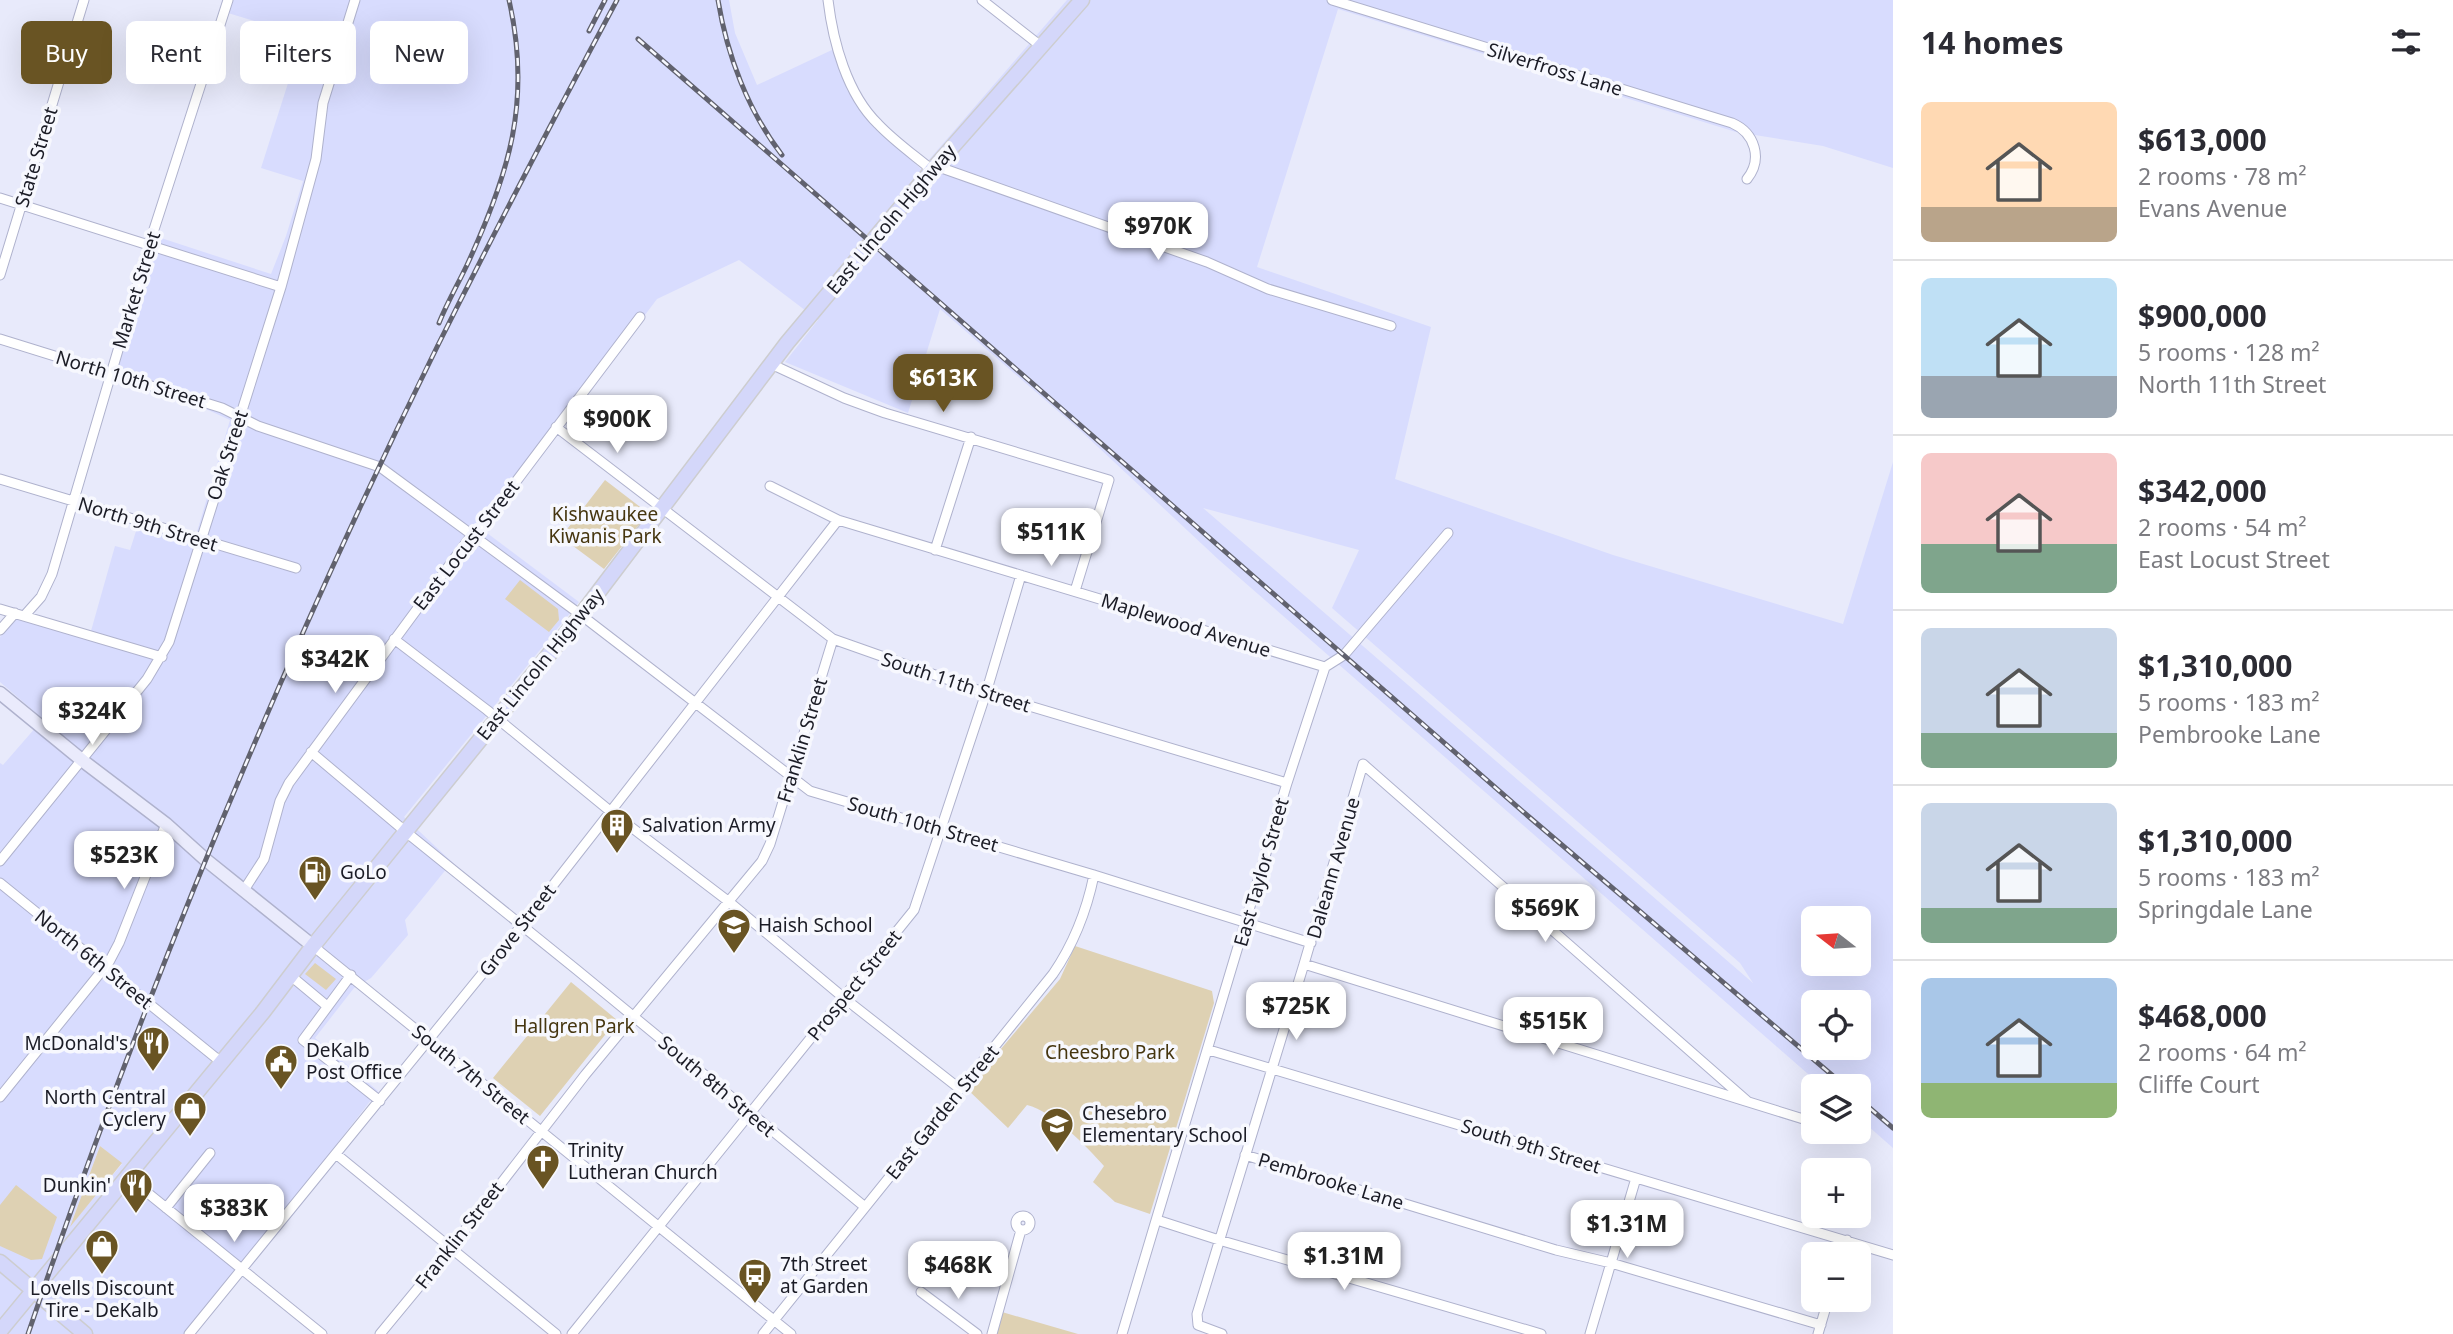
<!DOCTYPE html>
<meta charset="utf-8">
<style>
body{margin:0;font-family:"Noto Sans",sans-serif;background:#f7f7f7;color:#2b2b33;height:100vh;display:flex;flex-direction:column;font-size:26px;white-space:nowrap}
*{box-sizing:border-box;margin:0}
p{font-size:23px;color:#7c7c81}
.icon{flex:none;width:38px;height:38px;fill:none;stroke:currentColor;stroke-width:2;stroke-linecap:round;stroke-linejoin:round}
.map{position:relative;flex:1;overflow:hidden}
.details{display:flex;flex-direction:column;background:#fff;width:560px}
.details>*{flex:none}
.guide{position:absolute;left:21px;top:21px;width:665px;height:63px;display:flex;gap:14px}
.needle{width:46px;rotate:287deg}
.tools{position:absolute;left:1801px;top:906px;display:grid;gap:14px}
.tools a{display:grid;place-items:center;width:70px;height:70px;border-radius:10px;background:#fff;box-shadow:0 7px 28px #0002;font-size:35px}
.price{position:absolute;translate:-50% -60px;padding:0 16px;border-radius:14px;background:#fff;color:#222;font-size:23px;line-height:46px;filter:drop-shadow(0 2px 4px #0008)}
.price::after{content:'';position:absolute;left:50%;top:42px;width:21px;height:16px;margin-left:-10px;background:inherit;clip-path:polygon(0 0,100% 0,50% 100%)}
.price.on{background:#695423;color:#fff}
ul{padding:0;list-style:none}
li{display:flex;align-items:center;gap:21px;height:175px;padding:0 28px}
li+li{border-top:2px solid #e1e1e2}
li span{display:grid;place-items:center;flex:none;width:196px;height:140px;border-radius:10px;color:#555}
li>.icon{margin-inline-start:auto}
span .icon{width:84px;height:84px;fill:#fffc;stroke-width:1}
li b{font-size:30px}
h2{display:flex;justify-content:space-between;align-items:center;height:84px;padding:0 28px;font-size:30px}
.pill{padding:0 24px;border-radius:10px;background:#fff;box-shadow:0 7px 28px #0002;font-size:24px;line-height:63px}
.pill.on{background:#695423;color:#fff}
main{display:flex;flex:1;min-height:0}
.map>svg:first-child{display:block}
.built{fill:#d8dcfe;fill-rule:evenodd}
.green{fill:#ded1b3}
.lines{fill:none;stroke-linecap:round;stroke-linejoin:round}
.street-casing{stroke:#afb2cd;stroke-width:11}
.secondary-casing{stroke:#afb2cd;stroke-width:15}
.primary-casing{stroke:#cdcdcf;stroke-width:17}
.street{stroke:#fff;stroke-width:9}
.secondary{stroke:#eaebfc;stroke-width:12}
.primary{stroke:#d4d7fa;stroke-width:14}
.rail-casing{stroke:#61626e;stroke-width:5}
.rail{stroke:#f7f8fe;stroke-width:2.5;stroke-dasharray:8;stroke-linecap:butt}
.labels{text-anchor:middle;stroke-width:7;stroke-linejoin:round;paint-order:stroke}
.street-label{font-size:19px;fill:#1b1c26;stroke:#f7f8fe}
.park-label{font-size:19px;fill:#463610;stroke:#f7f8fe}
.poi-label{font-size:19px;fill:#1b1c26;stroke:#f7f8fe;text-anchor:start}
</style>
<main>
<div class="map">
<svg width="1893" height="1334" viewBox="0 0 1893 1334">
<rect width="100%" height="100%" fill="#e8eafb"/>
<path class="built" d="M232,0h497l6,33 22,52 77,-36 13,41 27,36 47,43 146,-169h826v168l-70,-22 -87,-14 -398,-123 -81,258 174,60 -36,152 218,76 230,69 50,-162v686l-34,-30 -1,-31h-35l-604,-527 -137,-128 -142,-123 -32,104 -123,-51 33,-42 -79,-60 -82,39 -174,231 96,72 -175,215 48,45 -47,58 3,15 -37,43 -17,10 -39,50 63,53 -125,161 -59,82h-194v-571l3,2 40,-46 -43,-37v-45l18,-19 71,20 26,-92 15,4 8,-25 56,17 36,-122 -35,-16 -81,-24 44,-143 113,37 15,-38 17,-55 -42,-13 42,-132 -75,-23zM1203,508l156,42 -27,58 408,355 13,20zM1813,919h45v45h-45zM1813,1003h45v45h-45zM100,1146l22,18 -51,61v-1z"/>
<path class="green" d="M605,480l43,33 -44,56 -43,-32z
M520,580l38,29 1,11 -10,12 -44,-33z
M1075,946l137,45 2,12 -64,211 -35,-12 -22,-20 11,-16c-18,-20 -50,-54 -77,-61l-19,23 -41,-39 93,-110z
M315,963l21,16 -10,11 -21,-16z
M571,982l46,38 -77,96 -47,-38z
M100,1146l22,17 -52,64z
M16,1185l41,32 -15,42 -11,1 -31,-14v-41z
M1002,1312l76,22h-83z"/>
<g class="lines">
<defs>
<path id="street" d="M828,0c5,42 19,94 50,124 16,17 36,31 54,46
M982,0l60,47
M1332,0l400,123c23,10 31,36 15,56
M936,166l271,96 61,27 123,37
M0,198l281,89
M0,275l84,-275
M0,339l222,69 36,18 122,41 201,148 229,176 284,84 217,68
M771,364l73,34 41,15 224,67 -34,111
M556,427l277,212 153,54 301,90
M0,479l296,89
M770,486l68,34 487,147
M935,550l36,-113
M0,609l162,48
M25,615l16,-18 11,-23 97,-329 79,-245
M0,630l15,-17
M394,639l93,71 123,101 118,90 116,97 116,91
M311,752l95,80 171,138 288,237
M0,861l147,-182 22,-37 112,-355 35,-128 7,-56 32,-103
M0,883l221,179
M244,890l20,-31 16,-58 9,-18 179,-243 7,-4 165,-219
M313,946l478,388
M1304,964l509,158
M351,975l-48,65 77,61
M291,976l36,30
M1209,1050l684,205
M0,1097l109,-135 10,-19 47,-119
M336,1154l220,180
M1245,1155l311,95 55,13 210,62
M128,1177l194,157
M166,1208l44,-55
M1016 1223a7 7 0 1 1 14 0a7 7 0 1 1-14 0Z
M1157,1220l62,20 322,94
M1842,1255l5,-15
M921,1292l56,42
M189,1334l333,-409 316,-405
M380,1334l71,-86 134,-173 177,-214 8,-17 63,-205
M572,1334l342,-424 72,-217 35,-118
M763,1334l290,-360c20,-29 34,-65 41,-99
M992,1334l29,-104
M1122,1334l165,-551 38,-116 19,-12 104,-122
M1222,1334l-24,-9 -1,-11 107,-350 59,-200 384,337
M1590,1334l46,-156
M1818,1334l10,-34"/>
<path id="secondary" d="M0,693l83,68 83,63 40,36 107,86"/>
<path id="primary" d="M0,1262l85,72
M0,1331l263,-319 50,-66 268,-331 206,-272 145,-173 150,-170"/>
</defs>
<use href="#street" class="street-casing"/>
<use href="#secondary" class="secondary-casing"/>
<use href="#primary" class="primary-casing"/>
<use href="#street" class="street"/>
<use href="#secondary" class="secondary"/>
<use href="#primary" class="primary"/>
<defs>
<path id="rail" d="M718,0c9,55 30,111 64,155
M589,31l16,-31
M638,39l890,777 318,271
M439,323c8,-20 19,-39 28,-58 42,-91 65,-164 42,-265
M1858,1098l35,30
M28,1334c115,-338 252,-669 410,-989 58,-116 118,-231 179,-345"/>
</defs>
<use href="#rail" class="rail-casing"/>
<use href="#rail" class="rail"/>
</g>
<defs>
<symbol id="building-pin" viewBox="-11 -11 22 30"><path d="M0 17L-7.5 6A9.5 9.5 0 1 1 7.5 6Z" fill="#695423" stroke="#f7f8fe"/><path d="M-4-6H4V6H1V3H-1V6H-4ZM-2.5-4.3h1.7v1.8h-1.7ZM.8-4.3h1.7v1.8H.8ZM-2.5-1h1.7V.8h-1.7ZM.8-1h1.7V.8H.8Z" fill="#fff"/></symbol>
<symbol id="fuel-pin" viewBox="-11 -11 22 30"><path d="M0 17L-7.5 6A9.5 9.5 0 1 1 7.5 6Z" fill="#695423" stroke="#f7f8fe"/><path d="M-5.5-6h7V0h2V4h1.3V-2.5L3-4.5l.8-.8L6-3V5H2.5V1h-1V6h-7ZM-4.2-4.7v3.2H.2V-4.7Z" fill="#fff"/></symbol>
<symbol id="school-pin" viewBox="-11 -11 22 30"><path d="M0 17L-7.5 6A9.5 9.5 0 1 1 7.5 6Z" fill="#695423" stroke="#f7f8fe"/><path d="M0-5L7-2L0 1L-7-2ZM-4 1L0 2.5L4 1V4Q0 6-4 4Z" fill="#fff"/></symbol>
<symbol id="restaurant-pin" viewBox="-11 -11 22 30"><path d="M0 17L-7.5 6A9.5 9.5 0 1 1 7.5 6Z" fill="#695423" stroke="#f7f8fe"/><path d="M-5-6h1v4h1v-4h1v4h1v-4h1v5L-1.5 .5V6h-2V.5L-5-1ZM5-6V6H3V1.5H1.5Q1.5-4 5-6Z" fill="#fff"/></symbol>
<symbol id="civic-pin" viewBox="-11 -11 22 30"><path d="M0 17L-7.5 6A9.5 9.5 0 1 1 7.5 6Z" fill="#695423" stroke="#f7f8fe"/><path d="M-.6-6.5H3V-4.5H.6V-3L4-1V1h2V6H-6V1h2V-1L-.6-3ZM-1.2 2.5V6h2.4V2.5Z" fill="#fff"/></symbol>
<symbol id="shop-pin" viewBox="-11 -11 22 30"><path d="M0 17L-7.5 6A9.5 9.5 0 1 1 7.5 6Z" fill="#695423" stroke="#f7f8fe"/><path d="M-5-2.5h2.3a2.7 3.5 0 0 1 5.4 0H5L5.5 6h-11ZM-1.5-2.5h3a1.5 2.3 0 0 0-3 0Z" fill="#fff"/></symbol>
<symbol id="church-pin" viewBox="-11 -11 22 30"><path d="M0 17L-7.5 6A9.5 9.5 0 1 1 7.5 6Z" fill="#695423" stroke="#f7f8fe"/><path d="M-1.2-6h2.4v3.5h3.3v2.4h-3.3V6h-2.4V-.1h-3.3v-2.4h3.3Z" fill="#fff"/></symbol>
<symbol id="bus-pin" viewBox="-11 -11 22 30"><path d="M0 17L-7.5 6A9.5 9.5 0 1 1 7.5 6Z" fill="#695423" stroke="#f7f8fe"/><path d="M-5-6H5V4H4V6H2V4H-2V6H-4V4H-5ZM-3.5-4V0h7V-4ZM-3.5 1.2v1.5H-2V1.2ZM2 1.2v1.5H3.5V1.2Z" fill="#fff"/></symbol>
</defs>
<g fill-rule="evenodd">
<use href="#building-pin" x="598" y="806" width="38" height="52"/>
<use href="#fuel-pin" x="296" y="853" width="38" height="52"/>
<use href="#school-pin" x="715" y="906" width="38" height="52"/>
<use href="#restaurant-pin" x="134" y="1024" width="38" height="52"/>
<use href="#civic-pin" x="262" y="1042" width="38" height="52"/>
<use href="#shop-pin" x="171" y="1089" width="38" height="52"/>
<use href="#school-pin" x="1038" y="1105" width="38" height="52"/>
<use href="#church-pin" x="524" y="1142" width="38" height="52"/>
<use href="#restaurant-pin" x="117" y="1166" width="38" height="52"/>
<use href="#shop-pin" x="83" y="1227" width="38" height="52"/>
<use href="#bus-pin" x="736" y="1256" width="38" height="52"/>
</g>
<g class="labels">
<g class="street-label">
<text transform="translate(1555 69) rotate(17)" y="7">Silverfross Lane</text>
<text transform="translate(36 157) rotate(-73)" y="7">State Street</text>
<text transform="translate(891 219) rotate(-50)" y="7">East Lincoln Highway</text>
<text transform="translate(136 290) rotate(-73)" y="7">Market Street</text>
<text transform="translate(131 379) rotate(17)" y="7">North 10th Street</text>
<text transform="translate(227 455) rotate(-72)" y="7">Oak Street</text>
<text transform="translate(148 524) rotate(17)" y="7">North 9th Street</text>
<text transform="translate(466 545) rotate(-52)" y="7">East Locust Street</text>
<text transform="translate(1186 625) rotate(17)" y="7">Maplewood Avenue</text>
<text transform="translate(540 664) rotate(-51)" y="7">East Lincoln Highway</text>
<text transform="translate(956 682) rotate(18)" y="7">South 11th Street</text>
<text transform="translate(802 740) rotate(-73)" y="7">Franklin Street</text>
<text transform="translate(923 824) rotate(16)" y="7">South 10th Street</text>
<text transform="translate(1333 868) rotate(-74)" y="7">Daleann Avenue</text>
<text transform="translate(1261 872) rotate(-74)" y="7">East Taylor Street</text>
<text transform="translate(517 930) rotate(-52)" y="7">Grove Street</text>
<text transform="translate(94 959) rotate(39)" y="7">North 6th Street</text>
<text transform="translate(854 985) rotate(-51)" y="7">Prospect Street</text>
<text transform="translate(471 1074) rotate(39)" y="7">South 7th Street</text>
<text transform="translate(717 1086) rotate(40)" y="7">South 8th Street</text>
<text transform="translate(942 1112) rotate(-51)" y="7">East Garden Street</text>
<text transform="translate(1531 1146) rotate(17)" y="7">South 9th Street</text>
<text transform="translate(1331 1181) rotate(17)" y="7">Pembrooke Lane</text>
<text transform="translate(459 1235) rotate(-52)" y="7">Franklin Street</text>
</g>
<g class="park-label">
<text x="605" y="521">Kishwaukee<tspan x="605" dy="22">Kiwanis Park</tspan></text>
<text x="574" y="1033">Hallgren Park</text>
<text x="1110" y="1059">Cheesbro Park</text>
</g>
<g class="poi-label">
<text x="642" y="832">Salvation Army</text>
<text x="340" y="879">GoLo</text>
<text x="758" y="932">Haish School</text>
<text x="128" y="1050" text-anchor="end">McDonald's</text>
<text x="306" y="1057">DeKalb<tspan x="306" dy="22">Post Office</tspan></text>
<text x="166" y="1104" text-anchor="end">North Central<tspan x="166" dy="22">Cyclery</tspan></text>
<text x="1082" y="1120">Chesebro<tspan x="1082" dy="22">Elementary School</tspan></text>
<text x="568" y="1157">Trinity<tspan x="568" dy="22">Lutheran Church</tspan></text>
<text x="111" y="1192" text-anchor="end">Dunkin'</text>
<text x="780" y="1271">7th Street<tspan x="780" dy="22">at Garden</tspan></text>
<text x="102" y="1295" text-anchor="middle">Lovells Discount<tspan x="102" dy="22">Tire - DeKalb</tspan></text>
</g>
</g>
</svg>
<div class="tools">
<a><svg class="needle" viewBox="-14 -14 28 28"><path d="M0-13l5 13h-10z" fill="#e53935"/><path d="M0 13l5-13h-10z" fill="#7c7c81"/></svg></a>
<a><svg class="icon" aria-label="locate" viewBox="0 0 24 24"><circle cx="12" cy="12" r="6"/><path d="M12 2v4M12 18v4M2 12h4M18 12h4"/></svg></a>
<a><svg class="icon" aria-label="layers" viewBox="0 0 24 24"><path d="M12 4l9 5-9 5-9-5zM3 14l9 5 9-5"/></svg></a>
<a>+</a>
<a>−</a>
</div>
<b class="price" style="left:1158px;top:262px">$970K</b>
<b class="price on" style="left:943px;top:414px">$613K</b>
<b class="price" style="left:617px;top:455px">$900K</b>
<b class="price" style="left:1051px;top:568px">$511K</b>
<b class="price" style="left:335px;top:695px">$342K</b>
<b class="price" style="left:92px;top:747px">$324K</b>
<b class="price" style="left:124px;top:891px">$523K</b>
<b class="price" style="left:1545px;top:944px">$569K</b>
<b class="price" style="left:1296px;top:1042px">$725K</b>
<b class="price" style="left:1553px;top:1057px">$515K</b>
<b class="price" style="left:234px;top:1244px">$383K</b>
<b class="price" style="left:1627px;top:1260px">$1.31M</b>
<b class="price" style="left:1344px;top:1292px">$1.31M</b>
<b class="price" style="left:958px;top:1301px">$468K</b>
<div class="guide">
<a class="pill on">Buy</a>
<a class="pill">Rent</a>
<a class="pill">Filters</a>
<a class="pill">New</a>
</div>
</div>
<section class="details">
<h2>14 homes<svg class="icon" aria-label="filters" viewBox="0 0 24 24"><path d="M4 7h16M4 17h16"/><circle cx="9" cy="7" r="2"/><circle cx="15" cy="17" r="2"/></svg></h2>
<ul>
<li><span style="background:linear-gradient(#ffd9b3 75%,#b9a48a 0)"><svg class="icon" aria-label="home" viewBox="0 0 24 24"><path d="M3 11l9-7 9 7M6 9v11h12V9"/></svg></span><div><b>$613,000</b><p>2 rooms · 78 m²</p><p>Evans Avenue</p></div></li>
<li><span style="background:linear-gradient(#bfe0f5 70%,#9aa5b1 0)"><svg class="icon" aria-label="home" viewBox="0 0 24 24"><path d="M3 11l9-7 9 7M6 9v11h12V9"/></svg></span><div><b>$900,000</b><p>5 rooms · 128 m²</p><p>North 11th Street</p></div></li>
<li><span style="background:linear-gradient(#f6c9c9 65%,#7fa58c 0)"><svg class="icon" aria-label="home" viewBox="0 0 24 24"><path d="M3 11l9-7 9 7M6 9v11h12V9"/></svg></span><div><b>$342,000</b><p>2 rooms · 54 m²</p><p>East Locust Street</p></div></li>
<li><span style="background:linear-gradient(#c9d6e8 75%,#7fa58c 0)"><svg class="icon" aria-label="home" viewBox="0 0 24 24"><path d="M3 11l9-7 9 7M6 9v11h12V9"/></svg></span><div><b>$1,310,000</b><p>5 rooms · 183 m²</p><p>Pembrooke Lane</p></div></li>
<li><span style="background:linear-gradient(#c9d6e8 75%,#7fa58c 0)"><svg class="icon" aria-label="home" viewBox="0 0 24 24"><path d="M3 11l9-7 9 7M6 9v11h12V9"/></svg></span><div><b>$1,310,000</b><p>5 rooms · 183 m²</p><p>Springdale Lane</p></div></li>
<li><span style="background:linear-gradient(#a9c7e8 75%,#8fb573 0)"><svg class="icon" aria-label="home" viewBox="0 0 24 24"><path d="M3 11l9-7 9 7M6 9v11h12V9"/></svg></span><div><b>$468,000</b><p>2 rooms · 64 m²</p><p>Cliffe Court</p></div></li>
</ul>
</section>
</main>
